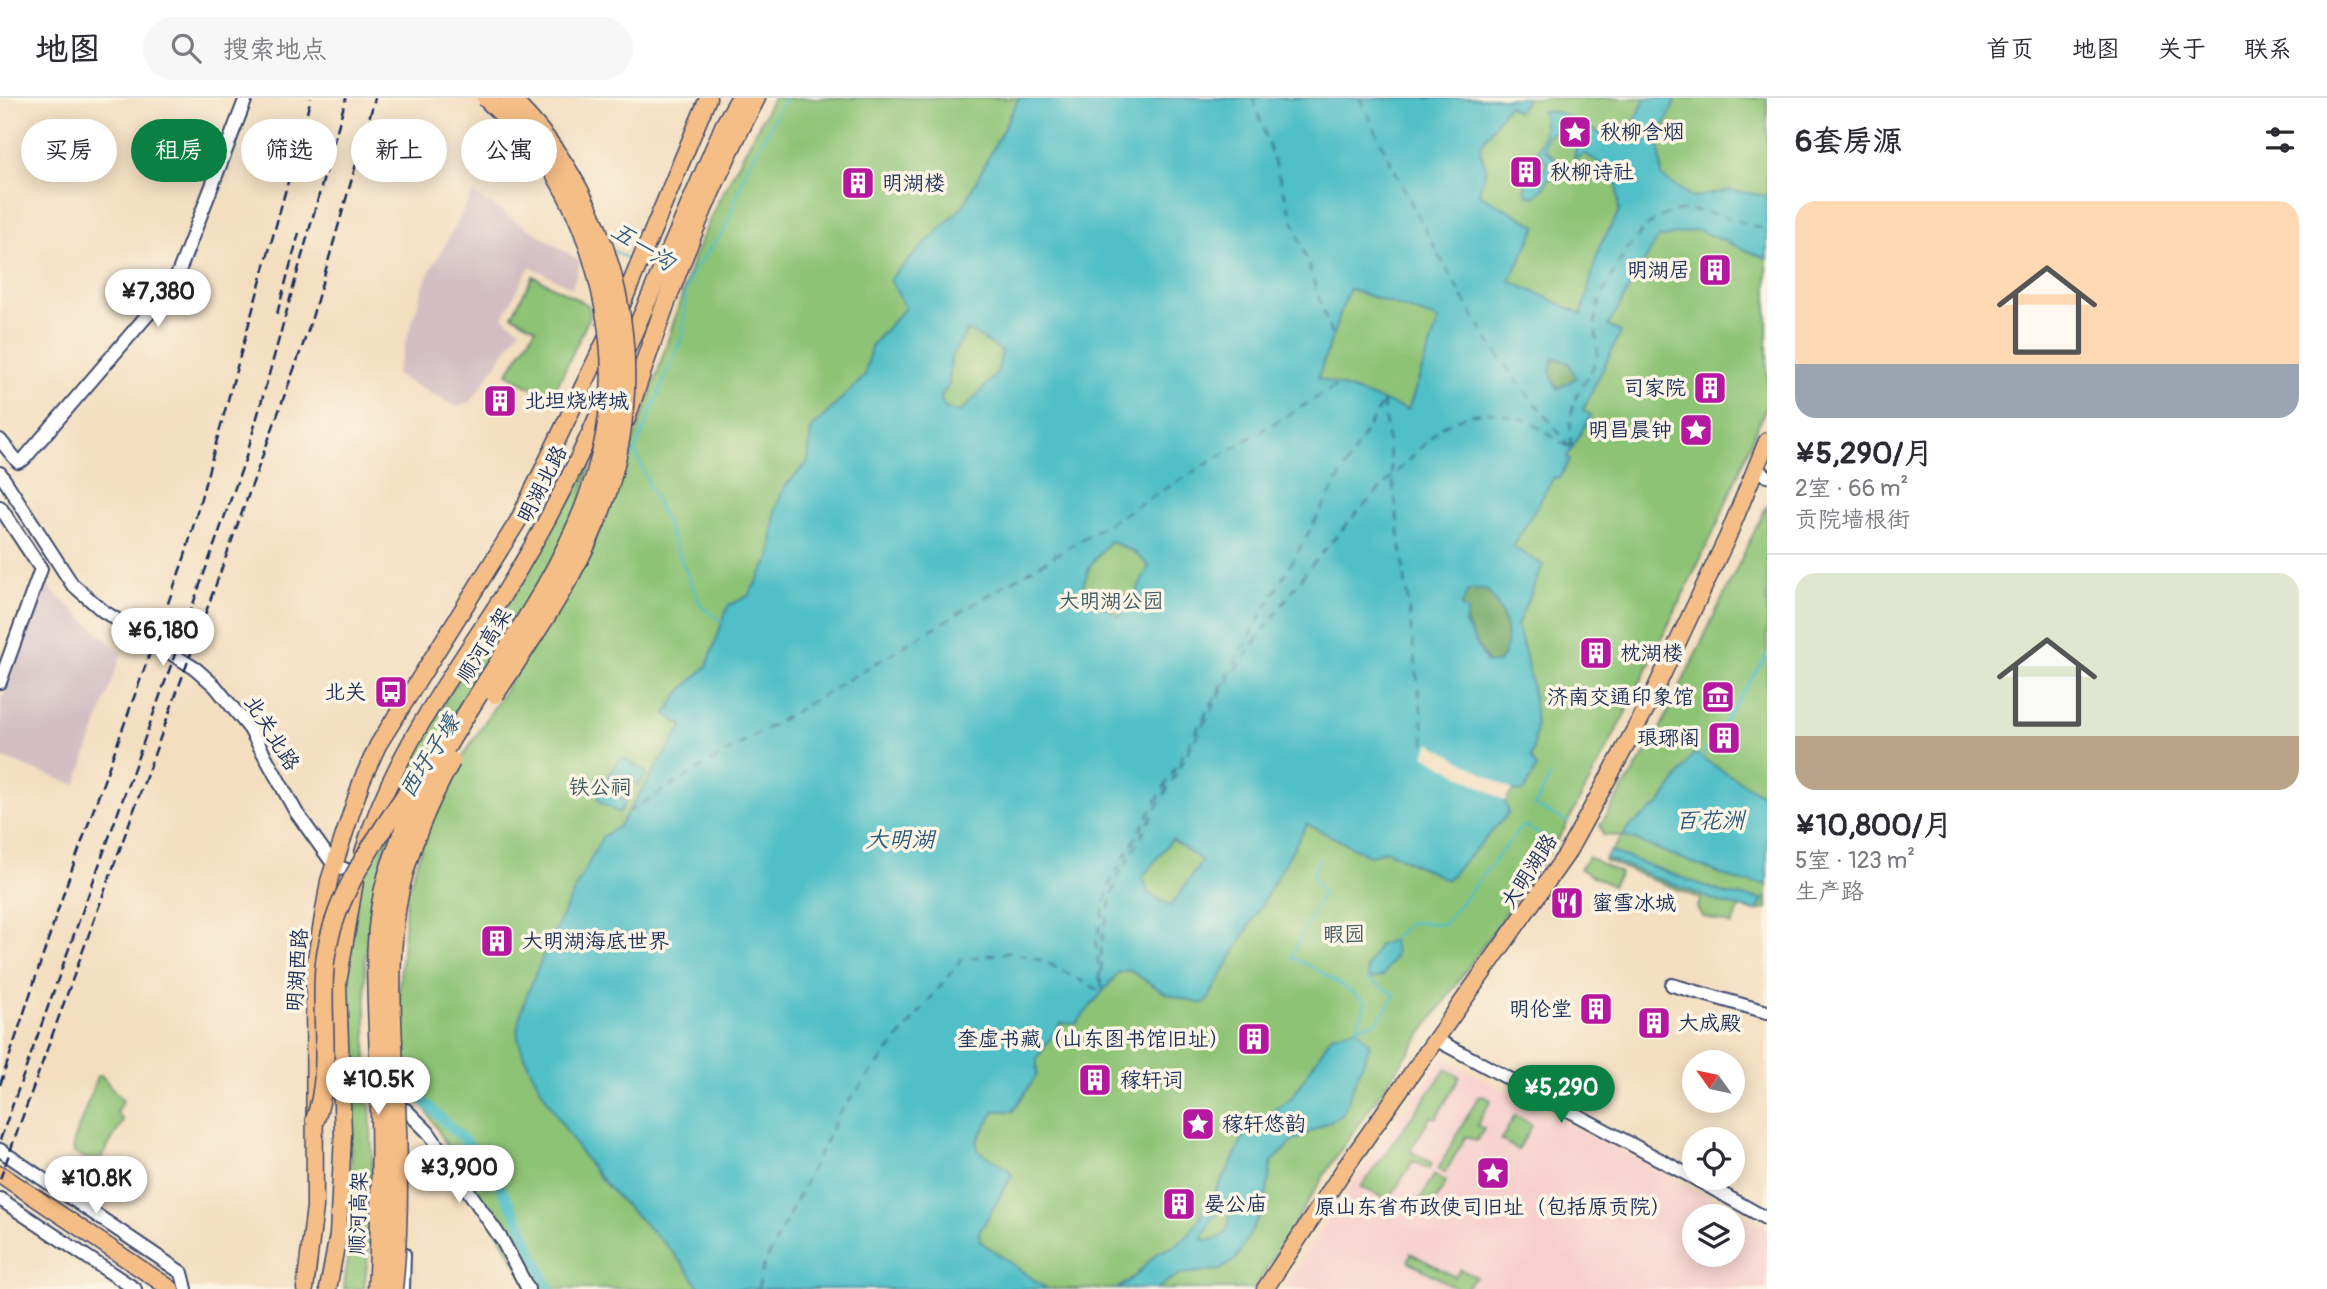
<!DOCTYPE html>
<html lang="zh">
<meta charset="utf-8">
<style>
body{margin:0;font-family:Pangolin,"LXGW WenKai TC",sans-serif;background:#f7f7f7;color:#2b2b33;height:100vh;display:flex;flex-direction:column;font-size:26px;white-space:nowrap}
*{box-sizing:border-box;margin:0}
p{font-size:23px;color:#7c7c81}
.icon{flex:none;width:38px;height:38px;fill:none;stroke:currentColor;stroke-width:2;stroke-linecap:round;stroke-linejoin:round}
.map{position:relative;flex:1;overflow:hidden}
.drawer{display:flex;flex-direction:column;background:#fff;width:560px}
.drawer>*{flex:none}
.top-card{position:absolute;left:21px;top:21px;width:665px;height:63px;display:flex;gap:14px}
.needle{width:46px;rotate:303deg}
.controls{position:absolute;left:1682px;top:952px;display:grid;gap:14px}
.controls a{display:grid;place-items:center;width:63px;height:63px;border-radius:50%;background:#fff;box-shadow:0 4px 18px #0003;font-size:35px}
.price{position:absolute;translate:-50% -60px;padding:0 16px;border-radius:24px;background:#fff;color:#222;font-size:23px;line-height:46px;filter:drop-shadow(0 2px 4px #0008)}
.price::after{content:'';position:absolute;left:50%;top:42px;width:21px;height:16px;margin-left:-10px;background:inherit;clip-path:polygon(0 0,100% 0,50% 100%)}
.price.on{background:#0b8043;color:#fff}
ul{padding:0;list-style:none}
li{display:grid;align-content:center;gap:14px;height:371px;padding:0 28px}
li+li{border-top:2px solid #e1e1e2}
li span{display:grid;place-items:center;height:217px;border-radius:21px;color:#555}
li>.icon{margin-inline-start:auto}
span .icon{width:126px;height:126px;fill:#fffc;stroke-width:1}
li b{font-size:30px}
h2{display:flex;justify-content:space-between;align-items:center;height:84px;padding:0 28px;font-size:30px}
.tag{padding:0 24px;border-radius:32px;background:#fff;box-shadow:0 4px 18px #0003;font-size:24px;line-height:63px}
.tag.on{background:#0b8043;color:#fff}
header{display:flex;align-items:center;gap:42px;box-sizing:border-box;height:98px;padding:0 35px;background:#fff;border-bottom:2px solid #e1e1e2}
header strong{font-size:33px}
nav{display:flex;gap:38px;margin-inline-start:auto;font-size:24px}
.search{width:490px;height:63px;background:#f7f7f7;display:flex;align-items:center;gap:18px;box-sizing:border-box;padding:0 24px;border-radius:38px;color:#7c7c81;font-size:26px}
main{display:flex;flex:1;min-height:0}
.map>svg:first-child{display:block}
.built{fill:#f7d0cd;fill-rule:evenodd}
.industrial{fill:#d2bec3}
.green{fill:#8dc375;stroke:#54796a;stroke-width:2}
.forest{fill:#72a966;stroke:#466c62;stroke-width:2}
.water{fill:#51bfc7;stroke:#367792;stroke-width:2;fill-rule:evenodd}
.pier{fill:#f3dec0}
.lines{fill:none;stroke-linecap:round;stroke-linejoin:round}
.stream{stroke:#51bfc7;stroke-width:2.5}
.canal{stroke:#51bfc7;stroke-width:10}
.ferry{stroke:#2b5a7e;stroke-width:2;stroke-dasharray:9 7;stroke-linecap:butt}
.minor-casing{stroke:#3b496d;stroke-width:16}
.major-casing{stroke:#3b496d;stroke-width:19}
.highway-casing{stroke:#3b496d;stroke-width:21}
.minor{stroke:#fff;stroke-width:12}
.major{stroke:#f6be87;stroke-width:16}
.highway{stroke:#f6be87;stroke-width:18}
.rail{stroke:#1b2f5e;stroke-width:2.5;stroke-dasharray:10 5;stroke-linecap:butt}
.highway-bridge-casing{stroke:#3b496d;stroke-width:21;stroke-linecap:butt}
.highway-bridge{stroke:#f6be87;stroke-width:18}
.labels{text-anchor:middle;stroke-width:7;stroke-linejoin:round;paint-order:stroke}
.poi-label{font-size:21px;fill:#1b2f5e;stroke:#fcf5e5;text-anchor:start}
.street-label{font-size:21px;fill:#1b2f5e;stroke:#fcf5e5}
.park-label{font-size:21px;fill:#3d5b65;stroke:#fcf5e5}
.water-label{font-size:23px;font-style:italic;fill:#2b5a7e;stroke:#fcf5e5}
</style>
<header>
<strong>地图</strong>
<div class="search"><svg class="icon" aria-label="search" viewBox="0 0 24 24"><circle cx="10" cy="10" r="6"/><path d="M15 15l6 6"/></svg>搜索地点</div>
<nav><a>首页</a><a>地图</a><a>关于</a><a>联系</a></nav>
</header>
<main>
<div class="map">
<svg width="1767" height="1191" viewBox="0 0 1767 1191">
<rect width="100%" height="100%" fill="#fcf5e5"/>
<filter id="ink" filterUnits="userSpaceOnUse"><feTurbulence type="fractalNoise" baseFrequency=".0143" numOctaves="2"/><feDisplacementMap in="SourceGraphic" scale="14" xChannelSelector="R" yChannelSelector="G"/><feConvolveMatrix kernelMatrix="1 2 1 2 8 2 1 2 1" color-interpolation-filters="sRGB"/></filter>
<filter id="wash" filterUnits="userSpaceOnUse"><feTurbulence type="fractalNoise" baseFrequency=".00686" numOctaves="4" result="noise"/><feDisplacementMap in="SourceGraphic" scale="28" xChannelSelector="R" yChannelSelector="G"/><feGaussianBlur stdDeviation="1.57" result="paint"/><feColorMatrix in="noise" values="0 0 0 0 0 0 0 0 0 0 0 0 0 0 0 0 0 1.4 0 .05"/><feComposite in="paint" operator="in"/></filter>
<g filter="url(#wash)">
<rect width="100%" height="100%" fill="#f3dec0"/>
<path class="built" d="M1443,960l324,169v62h-484l41,-65zM1694,1118h38v39h-38z"/>
<path class="industrial" d="M473,95l107,68 -8,27 -42,-22 -27,51 17,12 -49,73 -14,5 -62,-32 31,-96z
M42,480l12,15 68,60 -46,132 -76,-28v-53z"/>
<path class="green" d="M773,0h994v306l-50,121 -98,201 -56,105 -230,330 -79,128h-723l-129,-220 -3,-79 8,-97 31,-97 139,-220 29,-57 48,-135 40,-127 21,-49z
M533,178l55,29 2,11 -37,79 -13,-2 -33,-19 29,-46 -24,-13z
M601,329l-23,82 -29,58 -118,184 -48,102 -18,105 2,129 -17,-7c-3,-77 -4,-156 20,-231 33,-102 106,-188 159,-280 26,-46 48,-95 72,-142z
M1767,407v404l-16,2 -11,-5 -8,19 -30,-9 -5,-8 4,-9 -97,-39 19,-24 -20,-1 -3,-9 59,-95z
M1588,759l32,16 -8,13 -32,-17z
M1446,971l14,8 -24,41 -5,-2 -21,35 22,12 -3,6 -16,-8 -24,39 -28,-13z
M101,977l22,26 -6,11 6,9 -22,37 -13,2 -14,-7 -1,-9 24,-68z
M351,997l19,10 4,98 -10,86h-20l7,-69z
M1484,998l7,4 -14,25 7,4 -7,12 -11,-5 -21,37 -7,-4 40,-72z
M1515,1017l17,10 -14,25 -17,-10z
M1434,1077l12,7 -18,32 -12,-7z
M1411,1155l44,24 5,-8 16,8 -11,12h-7l-50,-28z"/>
<path class="forest" d="M1554,259l15,5 8,16 -20,11 -7,-18z
M1468,492h18c19,19 28,49 13,73h-11l-16,-27 -12,-29z"/>
<path class="water" d="M1019,0h508l-10,14 -9,-7 -27,40 -1,6 6,16 -7,27 58,32 -27,55 72,33 17,-67 20,-35 -3,-38 -31,-20 -11,5 3,-18 -21,-10 -10,6 -2,12 14,12 -14,27 -10,9 -7,-2 -2,-8 3,-10h11l8,-14 -9,-13c4,-15 10,-21 3,-39l17,1 58,30 17,-17 12,-27h32l-18,40 3,39 31,21 36,-8 38,6v63l-69,-29 -40,8 -50,88 13,6 -38,78 8,5 -24,42 3,2 -11,20 -5,-2 -41,70 30,18 -26,60c11,35 26,98 14,132l6,11 -14,24 -12,-1 -6,10 4,12 -62,67 -61,-30 -16,6 -63,-32 -100,177 -6,3 -36,-11 -36,-23 -11,3 -42,51 -15,-1 -24,35v17l-24,36h-18l-18,30 1,9 30,19 4,6 -33,58 1,8 67,48h-347c-27,-46 -66,-70 -99,-110 -23,-27 -76,-109 -83,-142 -7,-29 67,-166 84,-200l17,-11 64,-100 -17,-12 14,-22 27,-26 21,-60 20,-10 23,-39 4,-46 9,-24 24,-25 3,-33 54,-53 6,-30 34,-38 -15,-29 74,-74zM1349,191l90,31 -31,90 -90,-32zM968,232l34,21 -5,23 -36,38 -15,-3 -6,-11 9,-13 2,-28zM1554,259l15,6 7,15 -19,11 -7,-18zM1110,443l24,11 15,14 -14,28 -16,22 -39,-23 11,-29zM1468,492h18c19,19 28,49 13,73h-12l-22,-40 3,-12 -7,-4zM1172,741l30,22 -31,45 -23,-13 -5,-16z
M1694,655l73,45v86l-26,-2 -117,-46 2,-7 35,-26z
M624,660l23,15 -9,12 -7,-4 -11,17 6,4 -7,11 -20,-12 -2,-7 22,-34z
M1610,753l119,44 34,4 -6,12 -36,-8 -115,-45z
M1392,842l4,14 -13,22 -14,4 -2,-13 12,-22z
M1357,930l13,17 -28,70 -49,26 -21,21 -8,46 -28,51 -16,11 -40,4 -24,15h-39l18,-13 22,-23 17,-7 15,-11 39,-65 19,-41 45,-32 40,-62zM1225,1111l4,3c2,19 -7,31 -27,27l10,-22z"/>
<path class="pier" d="M1430,645l82,47 -7,11 -81,-46z"/>
<g class="lines">
<path class="stream" d="M511,36l22,24
M612,152l22,12
M635,353l66,155 21,16
M620,377l15,-24 48,-116 3,-44 8,-22 30,-38 22,-60 39,-73
M1700,661l67,-104
M1550,678l-15,30 33,16
M1320,760l-8,19 11,15 -32,65 30,15 45,30 -9,26
M1392,842l17,-18 35,2 79,-99 31,17
M1357,930l21,-7 17,-26 -26,-15"/>
<path class="canal" d="M394,975l90,86 34,59 31,71"/>
<path class="ferry" d="M1253,0l79,239
M1360,0c43,91 88,181 143,264 21,30 46,55 66,85
M1383,304l43,347
M628,714l710,-427
M1100,883l-4,-38 14,-60 273,-482
M758,1191l5,-22 77,-155 122,-153 49,-7 33,9 58,31 -1,-49 14,-60 112,-201 78,-109 46,-54 90,-92 27,-12 24,-3 37,9 42,28c0,-14 -2,-29 2,-43 4,-18 22,-33 24,-53 2,-12 -4,-23 -1,-37 4,-19 16,-41 26,-58 41,-66 75,-50 138,-30l7,-1"/>
</g>
</g>
<g filter="url(#ink)">
<g class="lines">
<defs>
<path id="minor" d="M0,342l18,22 6,-3 150,-175 72,-186
M0,375l72,111 31,27 93,58 19,17 35,43 46,83 38,53 23,9
M1764,376l3,2
M0,409l41,62 -41,113
M1672,887l95,27
M1437,942l257,138
M341,986l65,26 22,22 74,108 26,49
M0,1052l182,123 4,16
M1694,1080l73,41
M0,1101l135,90
M403,1191l1,-35"/>
<path id="major" d="M618,216l90,-216
M624,258l100,-232 15,-26
M363,755c28,-96 86,-173 139,-256 40,-64 74,-129 103,-198
M0,1076l171,115
M305,1191l10,-82 -1,-237 15,-89 33,-101 16,-35 140,-224 89,-184
M328,1191l10,-54 5,-101 -5,-151 17,-102
M1265,1191l82,-124 219,-310 80,-146 81,-171 40,-97"/>
<path id="highway" d="M626,321c36,-111 75,-218 130,-321"/>
</defs>
<use href="#minor" class="minor-casing"/>
<use href="#major" class="major-casing"/>
<use href="#highway" class="highway-casing"/>
<use href="#minor" class="minor"/>
<use href="#major" class="major"/>
<use href="#highway" class="highway"/>
<path class="rail" d="M277,216l22,-81
M0,987l67,-202 118,-327 126,-458
M0,1042l246,-683 100,-359
M0,1081l309,-851 66,-230"/>
<defs>
<path id="highway-bridge" d="M495,596c37,-56 77,-112 102,-174 59,-142 24,-316 -88,-422
M315,1022c18,-50 4,-106 10,-158 8,-71 58,-131 95,-189
M377,1191c5,-76 4,-150 2,-226 -1,-60 -9,-127 8,-186 61,-203 263,-336 217,-571 -11,-57 -33,-118 -72,-163 -15,-16 -31,-30 -46,-45
M393,1191c7,-67 6,-135 2,-203 -3,-66 -9,-136 6,-202 11,-44 28,-83 50,-123"/>
</defs>
<use href="#highway-bridge" class="highway-bridge-casing"/>
<use href="#highway-bridge" class="highway-bridge"/>
</g>
</g>
<defs>
<symbol id="sight-square" viewBox="-11 -11 22 22"><rect x="-9" y="-9" width="18" height="18" rx="4" fill="#b5179e" stroke="#fcf5e5"/><path d="M0-6L1.8-2.2L6-1.7L2.9 1.2L3.7 5.4L0 3.3L-3.7 5.4L-2.9 1.2L-6-1.7L-1.8-2.2Z" fill="#fff"/></symbol>
<symbol id="building-square" viewBox="-11 -11 22 22"><rect x="-9" y="-9" width="18" height="18" rx="4" fill="#b5179e" stroke="#fcf5e5"/><path d="M-4-6H4V6H1V3H-1V6H-4ZM-2.5-4.3h1.7v1.8h-1.7ZM.8-4.3h1.7v1.8H.8ZM-2.5-1h1.7V.8h-1.7ZM.8-1h1.7V.8H.8Z" fill="#fff"/></symbol>
<symbol id="bus-square" viewBox="-11 -11 22 22"><rect x="-9" y="-9" width="18" height="18" rx="4" fill="#b5179e" stroke="#fcf5e5"/><path d="M-5-6H5V4H4V6H2V4H-2V6H-4V4H-5ZM-3.5-4V0h7V-4ZM-3.5 1.2v1.5H-2V1.2ZM2 1.2v1.5H3.5V1.2Z" fill="#fff"/></symbol>
<symbol id="museum-square" viewBox="-11 -11 22 22"><rect x="-9" y="-9" width="18" height="18" rx="4" fill="#b5179e" stroke="#fcf5e5"/><path d="M0-6L6-3V-2H-6V-3ZM-5-1h2V3h-2ZM-1-1h2V3h-2ZM3-1h2V3H3ZM-6 4H6V6H-6Z" fill="#fff"/></symbol>
<symbol id="restaurant-square" viewBox="-11 -11 22 22"><rect x="-9" y="-9" width="18" height="18" rx="4" fill="#b5179e" stroke="#fcf5e5"/><path d="M-5-6h1v4h1v-4h1v4h1v-4h1v5L-1.5 .5V6h-2V.5L-5-1ZM5-6V6H3V1.5H1.5Q1.5-4 5-6Z" fill="#fff"/></symbol>
</defs>
<g fill-rule="evenodd">
<use href="#sight-square" x="1556" y="15" width="38" height="38"/>
<use href="#building-square" x="1507" y="55" width="38" height="38"/>
<use href="#building-square" x="839" y="66" width="38" height="38"/>
<use href="#building-square" x="1696" y="153" width="38" height="38"/>
<use href="#building-square" x="1691" y="271" width="38" height="38"/>
<use href="#building-square" x="481" y="284" width="38" height="38"/>
<use href="#sight-square" x="1677" y="313" width="38" height="38"/>
<use href="#building-square" x="1577" y="536" width="38" height="38"/>
<use href="#bus-square" x="372" y="575" width="38" height="38"/>
<use href="#museum-square" x="1699" y="580" width="38" height="38"/>
<use href="#building-square" x="1705" y="621" width="38" height="38"/>
<use href="#restaurant-square" x="1548" y="786" width="38" height="38"/>
<use href="#building-square" x="478" y="824" width="38" height="38"/>
<use href="#building-square" x="1577" y="892" width="38" height="38"/>
<use href="#building-square" x="1635" y="906" width="38" height="38"/>
<use href="#building-square" x="1235" y="922" width="38" height="38"/>
<use href="#building-square" x="1076" y="963" width="38" height="38"/>
<use href="#sight-square" x="1179" y="1007" width="38" height="38"/>
<use href="#sight-square" x="1474" y="1056" width="38" height="38"/>
<use href="#building-square" x="1160" y="1087" width="38" height="38"/>
</g>
<g class="labels">
<g class="poi-label">
<text x="1600" y="41">秋柳含烟</text>
<text x="1550" y="81">秋柳诗社</text>
<text x="882" y="92">明湖楼</text>
<text x="1690" y="179" text-anchor="end">明湖居</text>
<text x="1686" y="297" text-anchor="end">司家院</text>
<text x="524" y="310">北坦烧烤城</text>
<text x="1672" y="339" text-anchor="end">明昌晨钟</text>
<text x="1620" y="562">枕湖楼</text>
<text x="366" y="601" text-anchor="end">北关</text>
<text x="1694" y="606" text-anchor="end">济南交通印象馆</text>
<text x="1700" y="647" text-anchor="end">琅琊阁</text>
<text x="1592" y="812">蜜雪冰城</text>
<text x="522" y="850">大明湖海底世界</text>
<text x="1572" y="918" text-anchor="end">明伦堂</text>
<text x="1678" y="932">大成殿</text>
<text x="1230" y="948" text-anchor="end">奎虚书藏（山东图书馆旧址）</text>
<text x="1120" y="989">稼轩词</text>
<text x="1222" y="1033">稼轩悠韵</text>
<text x="1204" y="1113">晏公庙</text>
<text x="1493" y="1116" text-anchor="middle">原山东省布政使司旧址（包括原贡院）</text>
</g>
<g class="street-label">
<text transform="translate(542 386) rotate(-63)" y="7">明湖北路</text>
<text transform="translate(484 547) rotate(-58)" y="7">顺河高架</text>
<text transform="translate(272 635) rotate(58)" y="7">北关北路</text>
<text transform="translate(1529 773) rotate(-57)" y="7">大明湖路</text>
<text transform="translate(297 872) rotate(-86)" y="7">明湖西路</text>
<text transform="translate(358 1115) rotate(-88)" y="7">顺河高架</text>
</g>
<g class="park-label">
<text x="1111" y="510">大明湖公园</text>
<text x="600" y="696">铁公祠</text>
<text x="1344" y="843">暇园</text>
</g>
<g class="water-label">
<text transform="translate(643 148) rotate(32)" y="8">五一沟</text>
<text transform="translate(429 658) rotate(-58)" y="8">西圩子壕</text>
<text x="1710" y="730">百花洲</text>
<text x="900" y="749">大明湖</text>
</g>
</g>
</svg>
<div class="controls">
<a><svg class="needle" viewBox="-14 -14 28 28"><path d="M0-13l5 13h-10z" fill="#e53935"/><path d="M0 13l5-13h-10z" fill="#7c7c81"/></svg></a>
<a><svg class="icon" aria-label="locate" viewBox="0 0 24 24"><circle cx="12" cy="12" r="6"/><path d="M12 2v4M12 18v4M2 12h4M18 12h4"/></svg></a>
<a><svg class="icon" aria-label="layers" viewBox="0 0 24 24"><path d="M12 4l9 5-9 5-9-5zM3 14l9 5 9-5"/></svg></a>
</div>
<b class="price" style="left:158px;top:231px">¥7,380</b>
<b class="price" style="left:163px;top:570px">¥6,180</b>
<b class="price" style="left:378px;top:1019px">¥10.5K</b>
<b class="price on" style="left:1561px;top:1027px">¥5,290</b>
<b class="price" style="left:459px;top:1107px">¥3,900</b>
<b class="price" style="left:96px;top:1118px">¥10.8K</b>
<div class="top-card">
<a class="tag">买房</a>
<a class="tag on">租房</a>
<a class="tag">筛选</a>
<a class="tag">新上</a>
<a class="tag">公寓</a>
</div>
</div>
<section class="drawer">
<h2>6套房源<svg class="icon" aria-label="filters" viewBox="0 0 24 24"><path d="M4 7h16M4 17h16"/><circle cx="9" cy="7" r="2"/><circle cx="15" cy="17" r="2"/></svg></h2>
<ul>
<li><span style="background:linear-gradient(#ffd9b3 75%,#9aa5b1 0)"><svg class="icon" aria-label="home" viewBox="0 0 24 24"><path d="M3 11l9-7 9 7M6 9v11h12V9"/></svg></span><div><b>¥5,290/月</b><p>2室 · 66 m²</p><p>贡院墙根街</p></div></li>
<li><span style="background:linear-gradient(#dfe7d0 75%,#b9a48a 0)"><svg class="icon" aria-label="home" viewBox="0 0 24 24"><path d="M3 11l9-7 9 7M6 9v11h12V9"/></svg></span><div><b>¥10,800/月</b><p>5室 · 123 m²</p><p>生产路</p></div></li>
</ul>
</section>
</main>
